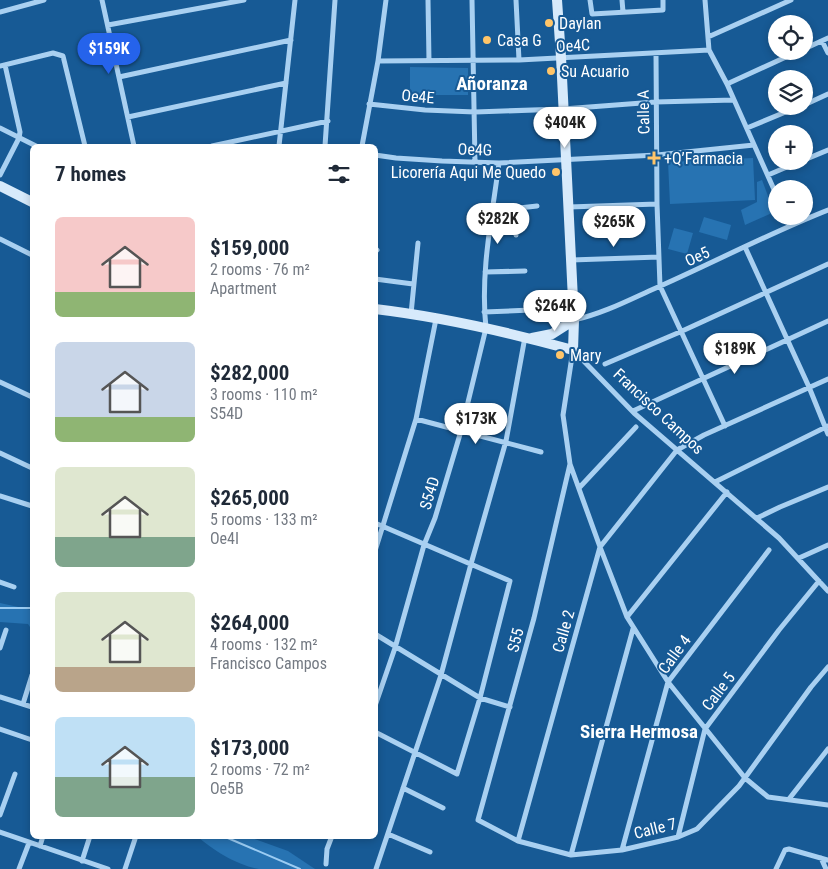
<!DOCTYPE html>
<meta charset="utf-8">
<style>
body{margin:0;font-family:"Roboto Condensed",sans-serif;background:#f6f6f7;color:#1f2937;height:100vh;display:flex;flex-direction:column;font-size:19px;white-space:nowrap}
*{box-sizing:border-box;margin:0}
p{font-size:16px;color:#747a83}
.icon{flex:none;width:28px;height:28px;fill:none;stroke:currentColor;stroke-width:2;stroke-linecap:round;stroke-linejoin:round}
.map{position:relative;flex:1;overflow:hidden}
.side{position:absolute;left:30px;top:144px;width:348px;height:695px;display:flex;flex-direction:column;background:#fff;border-radius:8px;box-shadow:0 2px 8px #0003}
.side>*{flex:none}
.tools{position:absolute;left:768px;top:15px;display:grid;gap:10px}
.tools a{display:grid;place-items:center;width:45px;height:45px;border-radius:50%;background:#fff;box-shadow:0 2px 8px #0003;font-size:25px}
.price{position:absolute;translate:-50% -42px;padding:0 11px;border-radius:18px;background:#fff;color:#222;font-size:16px;line-height:32px;filter:drop-shadow(0 1px 2px #0008)}
.price::after{content:'';position:absolute;left:50%;top:30px;width:15px;height:11px;margin-left:-8px;background:inherit;clip-path:polygon(0 0,100% 0,50% 100%)}
.price.active{background:#2563eb;color:#fff}
ul{padding:0;list-style:none}
li{display:flex;align-items:center;gap:15px;height:125px;padding:0 25px}
li span{display:grid;place-items:center;flex:none;width:140px;height:100px;border-radius:8px;color:#555}
li>.icon{margin-inline-start:auto}
span .icon{width:60px;height:60px;fill:#fffc;stroke-width:1}
li b{font-size:21px}
h2{display:flex;justify-content:space-between;align-items:center;height:60px;padding:0 25px;font-size:21px}
.map>svg:first-child{display:block}
.green{fill:#2773b2}
.lines{fill:none;stroke-linecap:round;stroke-linejoin:round}
.stream{stroke:#9bccf3;stroke-width:2}
.street{stroke:#a9d0f1;stroke-width:5}
.secondary{stroke:#d7eafb;stroke-width:10}
.poi-dot{fill:#ffc569;stroke:#175a95;stroke-width:2}
.labels{text-anchor:middle;stroke-width:4;stroke-linejoin:round;paint-order:stroke}
.poi-label{font-size:16px;fill:#fff;stroke:#175a95;text-anchor:start}
.street-label{font-size:16px;fill:#fff;stroke:#175a95}
.quarter-label{font-size:19px;font-weight:bold;fill:#fff;stroke:#175a95}
</style>
<div class="map">
<svg width="828" height="869" viewBox="0 0 828 869">
<rect width="100%" height="100%" fill="#175a95"/>
<path class="green" d="M410,67l58,1v27h-58z
M753,158l2,42 -85,4 -2,-42z
M762,180l12,32 -29,13 -4,-15 16,-8v-20z
M704,217l27,8 -4,15 -28,-8z
M674,228l19,5 -6,21 -19,-5z
M0,603l32,7v20l-4,-6 -28,-2z
M197,836h49l42,15 27,18c-18,0 -38,0 -56,0 -20,-3 -47,-19 -62,-33z"/>
<g class="lines">
<path class="stream" d="M0,608h32
M223,836l77,33"/>
<path class="street" d="M102,0l32,146
M428,0l1,61
M472,0l3,161
M516,0l3,60
M590,0l2,14 71,-4v-10
M622,0l1,12
M705,0l4,50 18,34 49,110
M0,12l44,-12
M108,25l136,-25
M708,37l83,-37
M822,41l6,12
M804,49l24,-11
M656,53l1,151 3,82 65,140
M378,61l141,-1 190,-10
M0,66l53,-13 10,3 22,90
M119,77l172,-37
M727,84l72,-33
M369,104l56,6 50,2 88,-3 92,-7 79,-2
M804,105l24,-11
M128,117l158,-34
M0,128l36,18
M747,128l53,-22
M212,146l116,-25
M279,146l16,-146
M325,146l10,-146
M362,146l16,-85 8,-61
M375,155l21,3 46,3 57,2 158,-8 97,-10
M804,160l24,-10
M0,175l19,-37 1,-6 -15,-67
M768,175l33,-14
M569,207l88,-3
M514,208l2,27
M493,211l44,-5
M786,216l4,9
M0,239l32,16
M745,247l64,140 19,47
M375,252l2,-2
M571,260l88,-3
M485,272l40,-1
M375,279l38,5
M484,312l47,-2
M411,314l7,-71
M574,320c27,-6 51,-18 75,-29 60,-26 118,-57 179,-81
M573,350l-10,65 7,49 30,83 27,70 41,65 77,96 23,19 60,8
M573,350l61,63 145,125 49,53
M605,364l75,-32 148,-68
M0,382l32,15
M633,411l195,-90
M416,419l125,33
M0,453l32,15
M570,464l-36,154 -56,202 40,21 53,14 51,-5 56,-13 19,-8 42,-43 72,-99 17,-20
M715,482l113,-56
M579,488l57,-61
M0,496l32,10
M757,518l23,-11 48,-20
M375,523l135,58 -30,117 -23,76 -82,-42
M375,551l41,-132 20,-100
M799,558l29,-13
M0,582l14,5
M627,617l100,-125
M375,634l105,64 30,9
M0,648l6,-18
M0,697l32,10
M23,704l9,-29
M375,706l20,-58 29,-103 11,-27 26,-87 25,-103c-6,-55 6,-111 13,-165
M0,729l32,11
M403,788l40,20
M789,799l39,-50
M0,815l15,-41
M0,832l108,37
M388,834l42,18
M678,837l27,-108 74,-99 40,-49
M518,841l82,-294 77,-97 27,-15 124,-56
M40,846l3,-10
M622,850l46,-168 101,-132
M571,855l62,-226
M821,858l5,11
M82,861l8,-25
M326,864l1,-15 5,-13
M19,869l10,-26
M125,869l11,-33
M376,869l65,-194 30,-111 35,-123 19,-104
M776,869l9,-19 4,-1 39,11"/>
<path class="secondary" d="M0,186l32,16
M375,309c67,8 133,23 198,41l1,-30 -13,-263 -4,-57
M532,338l20,-4 22,-14"/>
</g>
<g class="poi-dot">
<circle cx="549" cy="23" r="5"/>
<circle cx="487" cy="40" r="5"/>
<circle cx="551" cy="71" r="5"/>
<path d="M651.5 150.5h5v5h5v5h-5v5h-5v-5h-5v-5h5z"/>
<circle cx="556" cy="172" r="5"/>
<circle cx="560" cy="355" r="5"/>
</g>
<g class="labels">
<g class="poi-label">
<text x="559" y="29">Daylan</text>
<text x="497" y="46">Casa G</text>
<text x="561" y="77">Su Acuario</text>
<text x="664" y="164">+Q’Farmacia</text>
<text x="546" y="178" text-anchor="end">Licorería Aqui Me Quedo</text>
<text x="570" y="361">Mary</text>
</g>
<g class="street-label">
<text transform="translate(573 45) rotate(-3)" y="6">Oe4C</text>
<text transform="translate(418 96) rotate(5)" y="6">Oe4E</text>
<text transform="translate(643 112) rotate(-91)" y="6">Calle A</text>
<text transform="translate(475 149) rotate(2)" y="6">Oe4G</text>
<text transform="translate(697 256) rotate(-25)" y="6">Oe5</text>
<text transform="translate(659 411) rotate(43)" y="6">Francisco Campos</text>
<text transform="translate(429 493) rotate(-73)" y="6">S54D</text>
<text transform="translate(563 631) rotate(-74)" y="6">Calle 2</text>
<text transform="translate(515 640) rotate(-75)" y="6">S55</text>
<text transform="translate(674 654) rotate(-54)" y="6">Calle 4</text>
<text transform="translate(718 691) rotate(-53)" y="6">Calle 5</text>
<text transform="translate(655 828) rotate(-14)" y="6">Calle 7</text>
</g>
<g class="quarter-label">
<text x="492" y="90">Añoranza</text>
<text x="639" y="738">Sierra Hermosa</text>
</g>
</g>
</svg>
<div class="tools">
<a><svg class="icon" aria-label="locate" viewBox="0 0 24 24"><circle cx="12" cy="12" r="6"/><path d="M12 2v4M12 18v4M2 12h4M18 12h4"/></svg></a>
<a><svg class="icon" aria-label="layers" viewBox="0 0 24 24"><path d="M12 4l9 5-9 5-9-5zM3 14l9 5 9-5"/></svg></a>
<a>+</a>
<a>−</a>
</div>
<b class="price active" style="left:109px;top:75px">$159K</b>
<b class="price" style="left:565px;top:149px">$404K</b>
<b class="price" style="left:498px;top:245px">$282K</b>
<b class="price" style="left:614px;top:248px">$265K</b>
<b class="price" style="left:555px;top:332px">$264K</b>
<b class="price" style="left:735px;top:375px">$189K</b>
<b class="price" style="left:476px;top:445px">$173K</b>
<section class="side">
<h2>7 homes<svg class="icon" aria-label="filters" viewBox="0 0 24 24"><path d="M4 7h16M4 17h16"/><circle cx="9" cy="7" r="2"/><circle cx="15" cy="17" r="2"/></svg></h2>
<ul>
<li><span style="background:linear-gradient(#f6c9c9 75%,#8fb573 0)"><svg class="icon" aria-label="home" viewBox="0 0 24 24"><path d="M3 11l9-7 9 7M6 9v11h12V9"/></svg></span><div><b>$159,000</b><p>2 rooms · 76 m²</p><p>Apartment</p></div></li>
<li><span style="background:linear-gradient(#c9d6e8 75%,#8fb573 0)"><svg class="icon" aria-label="home" viewBox="0 0 24 24"><path d="M3 11l9-7 9 7M6 9v11h12V9"/></svg></span><div><b>$282,000</b><p>3 rooms · 110 m²</p><p>S54D</p></div></li>
<li><span style="background:linear-gradient(#dfe7d0 70%,#7fa58c 0)"><svg class="icon" aria-label="home" viewBox="0 0 24 24"><path d="M3 11l9-7 9 7M6 9v11h12V9"/></svg></span><div><b>$265,000</b><p>5 rooms · 133 m²</p><p>Oe4I</p></div></li>
<li><span style="background:linear-gradient(#dfe7d0 75%,#b9a48a 0)"><svg class="icon" aria-label="home" viewBox="0 0 24 24"><path d="M3 11l9-7 9 7M6 9v11h12V9"/></svg></span><div><b>$264,000</b><p>4 rooms · 132 m²</p><p>Francisco Campos</p></div></li>
<li><span style="background:linear-gradient(#bfe0f5 60%,#7fa58c 0)"><svg class="icon" aria-label="home" viewBox="0 0 24 24"><path d="M3 11l9-7 9 7M6 9v11h12V9"/></svg></span><div><b>$173,000</b><p>2 rooms · 72 m²</p><p>Oe5B</p></div></li>
</ul>
</section>
</div>
